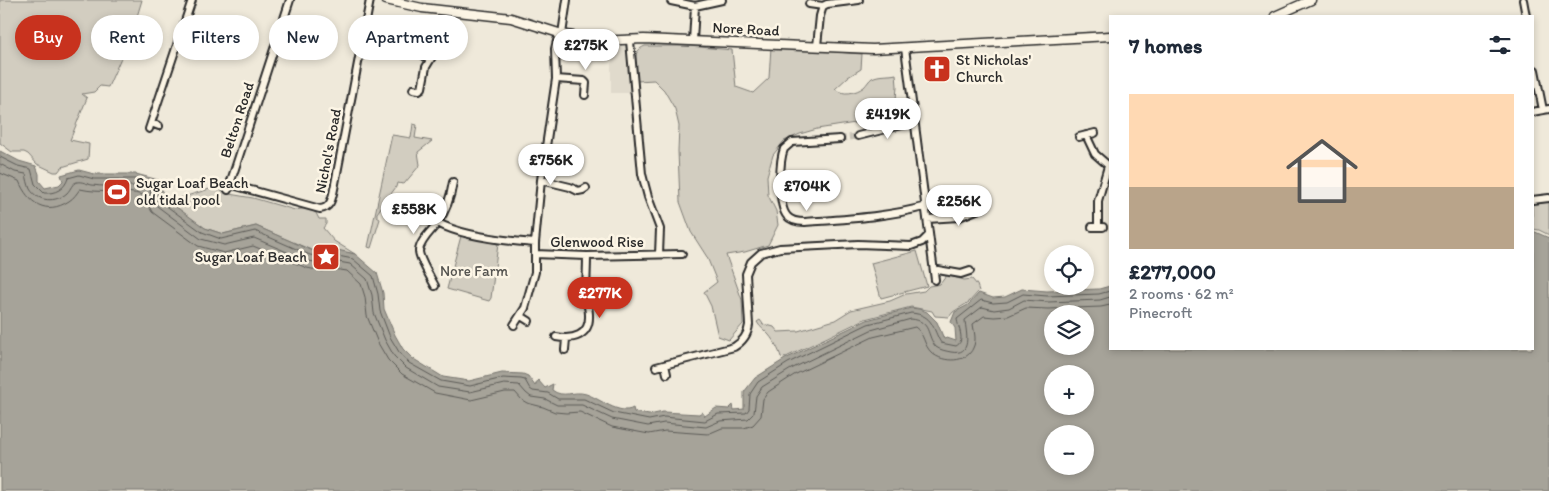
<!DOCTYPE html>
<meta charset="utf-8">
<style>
body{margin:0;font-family:Itim,sans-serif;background:#f2f2f3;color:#1f2937;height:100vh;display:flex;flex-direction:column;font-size:19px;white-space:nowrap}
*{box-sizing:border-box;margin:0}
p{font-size:16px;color:#747a83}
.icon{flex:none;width:28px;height:28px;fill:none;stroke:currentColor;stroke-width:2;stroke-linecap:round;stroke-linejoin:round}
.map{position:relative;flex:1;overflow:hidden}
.panel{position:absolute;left:1109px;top:15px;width:425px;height:335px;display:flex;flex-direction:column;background:#fff;border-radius:0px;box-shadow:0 2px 8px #0003}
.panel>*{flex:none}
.hud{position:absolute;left:15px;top:15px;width:475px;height:45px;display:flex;gap:10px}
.tools{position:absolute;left:1044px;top:245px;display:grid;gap:10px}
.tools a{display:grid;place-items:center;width:50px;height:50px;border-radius:50%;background:#fff;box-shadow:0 2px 8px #0003;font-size:25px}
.price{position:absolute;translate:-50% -42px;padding:0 11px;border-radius:18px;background:#fff;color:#222;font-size:16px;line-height:32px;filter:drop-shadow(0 1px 2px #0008)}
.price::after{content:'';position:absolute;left:50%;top:30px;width:15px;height:11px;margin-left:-8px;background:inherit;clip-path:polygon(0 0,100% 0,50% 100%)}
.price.selected{background:#c8321e;color:#fff}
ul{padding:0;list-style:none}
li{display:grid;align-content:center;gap:10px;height:265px;padding:0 20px}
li+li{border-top:1px solid #e0e1e3}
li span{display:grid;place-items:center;height:155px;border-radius:0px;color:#555}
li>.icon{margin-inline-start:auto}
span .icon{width:90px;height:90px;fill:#fffc;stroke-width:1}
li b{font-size:21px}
h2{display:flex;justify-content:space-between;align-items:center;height:60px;padding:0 20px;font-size:21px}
.tag{padding:0 18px;border-radius:22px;background:#fff;box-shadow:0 2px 8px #0003;font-size:18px;line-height:45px}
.tag.selected{background:#c8321e;color:#fff}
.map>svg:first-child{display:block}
.built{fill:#e0dacc}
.green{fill:#d2cdc0;stroke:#7e7c76}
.water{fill:#a6a399;stroke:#75736d;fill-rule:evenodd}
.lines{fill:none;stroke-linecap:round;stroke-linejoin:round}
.shore{stroke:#5c5b57;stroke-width:1}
.minor-tunnel{stroke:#c8c3b7;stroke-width:6;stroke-dasharray:6 3;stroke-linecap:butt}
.minor-casing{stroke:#2b2b2b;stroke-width:10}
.tertiary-casing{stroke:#2b2b2b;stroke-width:11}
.minor{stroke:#fcf5e5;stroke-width:6}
.tertiary{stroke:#fcf5e5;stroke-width:8}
.labels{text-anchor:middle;stroke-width:5;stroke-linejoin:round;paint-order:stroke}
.street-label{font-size:15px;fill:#2b2b2b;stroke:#fcf5e5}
.poi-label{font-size:15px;fill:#2b2b2b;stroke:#fcf5e5;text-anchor:start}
.park-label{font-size:15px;fill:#555450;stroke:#fcf5e5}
</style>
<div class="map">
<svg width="1549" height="491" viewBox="0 0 1549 491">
<rect width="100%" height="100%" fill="#efe9da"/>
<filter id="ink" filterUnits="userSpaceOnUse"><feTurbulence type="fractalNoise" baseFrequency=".02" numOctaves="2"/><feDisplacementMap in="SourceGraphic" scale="10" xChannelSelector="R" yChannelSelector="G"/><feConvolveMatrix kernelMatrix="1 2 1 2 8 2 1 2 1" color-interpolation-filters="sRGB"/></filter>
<g filter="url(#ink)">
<path class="built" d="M625,45l5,48h-19v-28l5,-16z"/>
<path class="green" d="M0,0h142l-10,33 -24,54 -8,-1 -6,6 -12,2 5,4 -17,42 19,4 -1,15 -26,8 -4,5h-4l-17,-8 -9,-10 -4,-2h-12l-12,-9z
M645,46h44l43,4 4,37 17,6 16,-15 2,-31 91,7 -1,15 -13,8 -13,12c8,7 21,4 29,-2 3,-3 5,-7 8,-9 8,-4 16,-2 24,-4l1,12 -1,14 -9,9 -19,12 -51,8 -17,5 -16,7 -11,14 -6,21 1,19 8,16 2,14 -10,20 -23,7 -19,3 16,45 1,24 -14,16 -11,-4 -7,-30 -7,-14 13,-10 -10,-25 -16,-25 -11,-30 -2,-51 1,-25 -4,-17 -11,-19 -10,-10 -17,1c-1,-14 -7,-29 8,-35z
M413,124l4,1 -2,13 17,3 -14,11 2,13 -16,19 -7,-1 -1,4 -19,26v4l3,2 -9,29 -3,-1 24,-112 19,3z
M216,187l13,7 24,4 42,12 12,-2 9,5 3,6h7v5l-3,4 11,13 21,13 -22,-4 -11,2 -11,-2 -55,-24 -33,8 -18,-6 -33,-23 8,-7z
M1549,202v33l-10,-5 -6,-1 -1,-25z
M461,236l37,8 -7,54 -2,3 -42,-12z
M917,251l10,35 -46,12 -10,-35z
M947,275l17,5 8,-1 5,6 2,6 -10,11 -16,10 -4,5 -14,-1 -3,-5 -21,-4 -46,12 -81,39 -3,-1c-2,-7 -7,-16 -12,-22 -4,-5 -9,-7 -12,-13l3,-2 3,4 11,3 4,5 20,-1 37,-11 16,-10 39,-9 16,-7 18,-3 5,-5 11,-2z"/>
<path class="water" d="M0,151l19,10 17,5 3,8v7l6,7 14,-3 4,-4 -2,-6 18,-5 15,4h42l15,4 8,2 4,5 -1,8 2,5 41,30 18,6 33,-8 55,24 11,2 11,-3 22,5 22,19 6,20 1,16 11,26 8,14 9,9 31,19 26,4 33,-8 21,1 5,2 7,10 3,-6 7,8 8,-4 -1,6c11,9 22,0 34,4 13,4 34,22 47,14l1,4 15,3 14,-3 36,2 3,-2 3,4 11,-8 13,1 4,-4 1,5 10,-1v-17l11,-14 30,-19 82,-39 44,-12 8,1 8,3 10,10 7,17 3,-1 9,3 -1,-13 -4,-6 4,-10 13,-7 11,-12 14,5 12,-1 17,-8 25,2 52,-2 11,-3v63h422l1,-118 16,7v253h-1549zM1052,314h33v32h-33zM1052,374h33v32h-33zM1052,434h33v32h-33z"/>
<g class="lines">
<path class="shore" d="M0,157l18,9 13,3 4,15 9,9c11,1 21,-4 24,-15l11,-3 15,4h41l21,6 2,2 -1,7 4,8 41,30 19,7 34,-8 55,24 12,2 11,-2 20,4 20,17 5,18 2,17 10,26 9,15 10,11 32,18 29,5 33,-8 18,1 4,1 5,9 3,2 15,2 10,6h26l30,14 35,7 15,-3 41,4 13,-7 28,-1 3,-4 1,-15 8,-12 30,-19 80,-39 43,-11c23,2 21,15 30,30l15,3c10,-5 2,-18 1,-27l24,-19 12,3 14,-1 16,-8 24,2 52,-2 11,-3
M0,164l15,8 11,2c1,5 2,10 4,15 8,13 26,14 37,4 4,-4 5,-10 10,-11 5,-1 10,2 15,3 20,3 39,-2 58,4l1,9 6,8 44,33 23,6 30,-7 54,23 14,2 11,-2 17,3 17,15 5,16 2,18 11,27 9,16 12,12 32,19 32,5 34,-8 15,1 7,8 5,4 14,2 12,6h25l30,14 36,7 16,-3 42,4 14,-6 28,-2 6,-6 2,-17 6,-9 29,-18 80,-39 40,-11c21,2 15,17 25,28 4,3 10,4 15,5 22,4 15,-19 14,-32l17,-13 12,3 15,-2 15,-8 24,2 52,-2 10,-3
M0,173l19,8c9,22 27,35 50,20 5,-3 8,-8 11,-12 21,5 43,0 63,6l9,17 46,34 26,7 29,-7 54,22 15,3 12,-2 13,2 14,13 4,13 2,19 11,27 10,17 14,14 33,19 36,7 34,-8h10l7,8 5,3 16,4 12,5 11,1 14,-1 32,15 37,7 16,-3 43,3 14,-6h22l9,-3 8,-9 2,-17 5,-7 26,-17 79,-38 42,-10c10,7 8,18 17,26 11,10 35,10 41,-5 4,-8 1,-16 0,-24l11,-8 10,1 14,-1 18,-8 22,1 53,-2 9,-2"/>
<path class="minor-tunnel" d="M840,139l18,-3"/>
<defs>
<path id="minor" d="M1523,0l3,16
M671,1l24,5 27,-6
M809,4l14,2
M562,34l5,-34
M630,41l12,133 6,23 12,32 -1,25
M693,41l2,-35
M817,46l3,-30 3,-10 4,-2 32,-4
M905,48l30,232
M360,53l22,1 27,-5 10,3 11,8
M1535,70l8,40
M556,79l28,2 2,2 -1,12
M413,89l6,1 3,-2 4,-21 9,-15
M1532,112l17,-3
M151,123l8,3
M149,129l43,-129
M1086,135l9,19 15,13
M858,136l56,-14
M1079,137l16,-4
M840,139l-48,3 -8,7c-5,12 -6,57 3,67 4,5 12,6 18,6 40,-3 83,-5 122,-16
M541,180l29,7 8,4 5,-1 3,-2
M229,184l91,25c11,-1 12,-11 14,-20l36,-189
M228,190l62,-190
M1532,200l17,-2
M927,219l32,-2 25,-10
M438,223c24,13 69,18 97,20
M1092,227h11
M1098,227v-26l10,-35
M535,254l52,2 95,-2
M934,271l4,-1 23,4 9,-3
M435,286c-4,-8 -16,-27 -16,-35 1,-11 13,-20 19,-29 8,-11 13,-27 15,-40
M521,316l8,5
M514,325l11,-17 10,-36v-29l6,-63 15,-101 -1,-30 4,-16
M556,337c17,3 34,-1 33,-22 0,-6 -2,-12 -3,-19 0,-13 1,-26 1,-40
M565,350l1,-11
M665,365l2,9
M656,367l78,-20c8,-5 14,-13 15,-22l-3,-51 5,-12 10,-9 19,-5 78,-4 53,2 11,-4 7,-7"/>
<path id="tertiary" d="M386,0l36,8 89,10 51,16 36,7 46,-2 229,10 237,-13
M1275,16l36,-16"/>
</defs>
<use href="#minor" class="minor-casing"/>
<use href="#tertiary" class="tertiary-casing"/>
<use href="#minor" class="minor"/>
<use href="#tertiary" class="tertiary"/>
</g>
</g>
<defs>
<symbol id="church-square" viewBox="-11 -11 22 22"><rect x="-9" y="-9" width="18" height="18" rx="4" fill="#c8321e" stroke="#fcf5e5"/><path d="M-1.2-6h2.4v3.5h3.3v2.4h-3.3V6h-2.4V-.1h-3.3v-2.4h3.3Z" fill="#fff"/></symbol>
<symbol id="stadium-square" viewBox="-11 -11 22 22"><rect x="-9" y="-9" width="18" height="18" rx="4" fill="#c8321e" stroke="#fcf5e5"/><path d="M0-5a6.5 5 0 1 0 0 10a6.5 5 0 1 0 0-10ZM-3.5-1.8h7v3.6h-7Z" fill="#fff"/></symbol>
<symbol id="sight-square" viewBox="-11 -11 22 22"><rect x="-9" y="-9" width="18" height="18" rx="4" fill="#c8321e" stroke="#fcf5e5"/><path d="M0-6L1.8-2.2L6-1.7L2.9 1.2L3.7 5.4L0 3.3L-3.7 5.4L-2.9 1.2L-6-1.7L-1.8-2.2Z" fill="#fff"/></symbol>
</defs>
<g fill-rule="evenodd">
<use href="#church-square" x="921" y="53" width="32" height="32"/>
<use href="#stadium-square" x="101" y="176" width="32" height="32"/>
<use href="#sight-square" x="310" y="241" width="32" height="32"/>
</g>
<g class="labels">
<g class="street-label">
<text transform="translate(746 29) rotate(3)" y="5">Nore Road</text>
<text transform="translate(237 120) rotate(-72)" y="5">Belton Road</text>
<text transform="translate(328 151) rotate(-79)" y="5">Nichol's Road</text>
<text x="597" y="247">Glenwood Rise</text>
</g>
<g class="poi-label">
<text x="956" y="65">St Nicholas'<tspan x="956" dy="17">Church</tspan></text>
<text x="136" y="188">Sugar Loaf Beach<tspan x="136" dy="17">old tidal pool</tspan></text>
<text x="307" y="262" text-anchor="end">Sugar Loaf Beach</text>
</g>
<g class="park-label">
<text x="474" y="276">Nore Farm</text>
</g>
</g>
</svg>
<div class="tools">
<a><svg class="icon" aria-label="locate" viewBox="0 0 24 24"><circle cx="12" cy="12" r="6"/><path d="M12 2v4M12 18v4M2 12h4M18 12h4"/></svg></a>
<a><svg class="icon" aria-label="layers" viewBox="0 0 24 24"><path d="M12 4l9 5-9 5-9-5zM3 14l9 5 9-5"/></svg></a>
<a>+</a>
<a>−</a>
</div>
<b class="price" style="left:586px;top:71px">£275K</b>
<b class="price" style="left:888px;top:140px">£419K</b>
<b class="price" style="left:551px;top:186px">£756K</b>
<b class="price" style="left:807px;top:212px">£704K</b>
<b class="price" style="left:959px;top:227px">£256K</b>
<b class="price" style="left:414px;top:235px">£558K</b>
<b class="price selected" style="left:600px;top:319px">£277K</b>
<div class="hud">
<a class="tag selected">Buy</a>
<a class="tag">Rent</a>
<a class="tag">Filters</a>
<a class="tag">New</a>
<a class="tag">Apartment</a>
</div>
<section class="panel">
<h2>7 homes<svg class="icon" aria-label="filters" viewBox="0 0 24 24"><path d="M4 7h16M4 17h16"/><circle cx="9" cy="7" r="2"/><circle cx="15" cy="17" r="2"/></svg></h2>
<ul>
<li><span style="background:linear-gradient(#ffd9b3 60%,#b9a48a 0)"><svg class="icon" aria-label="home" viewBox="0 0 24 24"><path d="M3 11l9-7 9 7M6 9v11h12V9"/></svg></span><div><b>£277,000</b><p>2 rooms · 62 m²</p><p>Pinecroft</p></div></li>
</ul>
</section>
</div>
